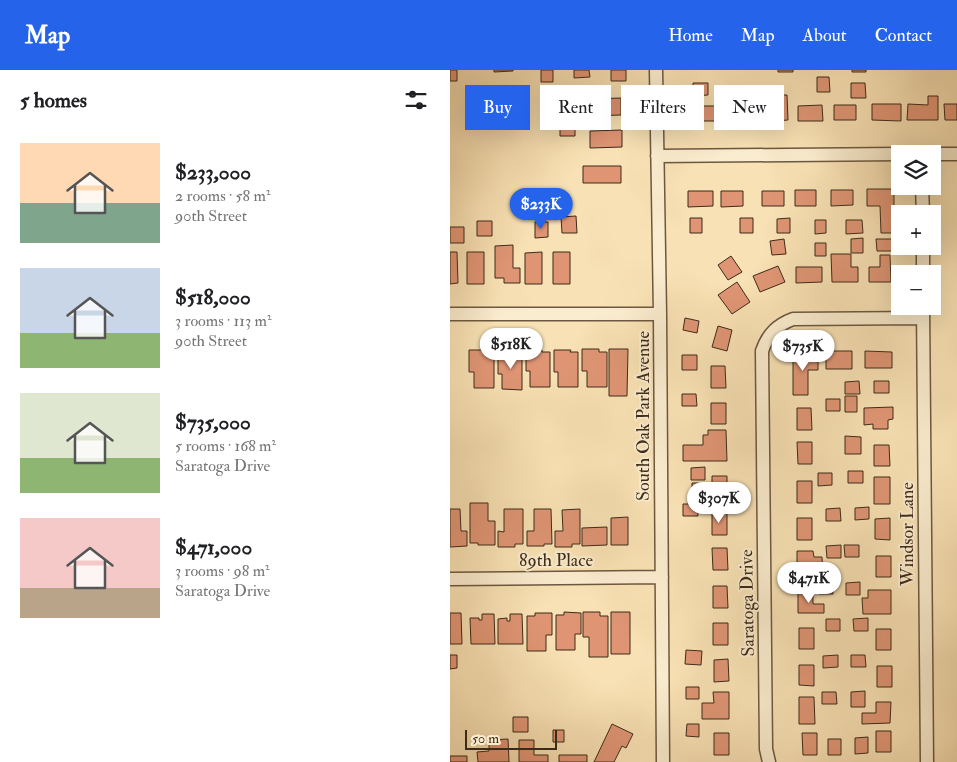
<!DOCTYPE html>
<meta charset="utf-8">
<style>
body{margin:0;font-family:"IM FELL Double Pica",serif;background:#f2f2f2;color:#202124;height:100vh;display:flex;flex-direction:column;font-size:19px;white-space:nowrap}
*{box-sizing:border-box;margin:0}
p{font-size:16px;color:#757577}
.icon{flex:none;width:28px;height:28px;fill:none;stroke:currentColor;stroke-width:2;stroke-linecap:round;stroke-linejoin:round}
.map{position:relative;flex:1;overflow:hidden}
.drawer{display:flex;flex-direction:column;background:#fff;width:450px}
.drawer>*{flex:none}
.guide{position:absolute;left:15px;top:15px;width:416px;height:45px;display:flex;gap:10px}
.controls{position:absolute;left:441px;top:75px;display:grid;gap:10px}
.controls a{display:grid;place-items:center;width:50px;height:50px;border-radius:0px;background:#fff;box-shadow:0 5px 20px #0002;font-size:25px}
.scale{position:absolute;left:15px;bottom:12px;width:92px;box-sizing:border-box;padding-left:5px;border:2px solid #3d2b19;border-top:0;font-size:14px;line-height:18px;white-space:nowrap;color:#3d2b19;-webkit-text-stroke:4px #faecce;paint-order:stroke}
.price{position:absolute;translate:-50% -42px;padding:0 11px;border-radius:18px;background:#fff;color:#222;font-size:16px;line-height:32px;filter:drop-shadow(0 1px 2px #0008)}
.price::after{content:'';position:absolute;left:50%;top:30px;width:15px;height:11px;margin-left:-8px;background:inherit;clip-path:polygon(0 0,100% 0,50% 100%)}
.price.current{background:#2563eb;color:#fff}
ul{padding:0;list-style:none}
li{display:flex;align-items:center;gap:15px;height:125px;padding:0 20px}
li span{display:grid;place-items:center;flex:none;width:140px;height:100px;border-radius:0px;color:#555}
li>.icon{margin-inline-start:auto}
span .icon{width:60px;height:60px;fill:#fffc;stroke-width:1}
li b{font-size:21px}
h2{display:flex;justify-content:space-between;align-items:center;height:60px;padding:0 20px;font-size:21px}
.tag{padding:0 18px;border-radius:0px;background:#fff;box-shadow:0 5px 20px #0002;font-size:18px;line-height:45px}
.tag.current{background:#2563eb;color:#fff}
header{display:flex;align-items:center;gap:30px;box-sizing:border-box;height:70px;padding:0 25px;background:#2563eb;color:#fff}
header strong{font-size:24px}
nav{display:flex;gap:28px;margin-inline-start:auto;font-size:18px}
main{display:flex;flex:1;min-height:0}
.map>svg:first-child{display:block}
.building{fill:#df9574;stroke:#3d2b19}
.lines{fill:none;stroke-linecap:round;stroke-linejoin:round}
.street-casing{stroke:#6c5840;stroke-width:15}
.street{stroke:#faecce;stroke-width:12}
.labels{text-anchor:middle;stroke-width:4;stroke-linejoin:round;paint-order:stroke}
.street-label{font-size:18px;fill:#3d2b19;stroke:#faecce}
</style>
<header>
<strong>Map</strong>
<nav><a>Home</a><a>Map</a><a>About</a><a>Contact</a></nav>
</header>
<main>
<section class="drawer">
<h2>5 homes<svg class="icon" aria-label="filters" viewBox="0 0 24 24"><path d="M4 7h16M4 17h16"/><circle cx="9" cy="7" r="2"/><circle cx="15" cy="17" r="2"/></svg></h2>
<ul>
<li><span style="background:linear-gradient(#ffd9b3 60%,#7fa58c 0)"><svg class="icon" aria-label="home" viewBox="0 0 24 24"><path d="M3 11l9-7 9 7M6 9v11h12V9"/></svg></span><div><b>$233,000</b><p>2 rooms · 58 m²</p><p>90th Street</p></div></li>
<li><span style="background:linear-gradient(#c9d6e8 65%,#8fb573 0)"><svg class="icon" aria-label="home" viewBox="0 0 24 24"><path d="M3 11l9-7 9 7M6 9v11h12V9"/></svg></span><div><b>$518,000</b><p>3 rooms · 113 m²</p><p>90th Street</p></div></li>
<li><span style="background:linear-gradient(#dfe7d0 65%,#8fb573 0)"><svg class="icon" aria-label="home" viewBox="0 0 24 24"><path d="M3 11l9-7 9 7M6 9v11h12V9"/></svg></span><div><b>$735,000</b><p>5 rooms · 168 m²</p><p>Saratoga Drive</p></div></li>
<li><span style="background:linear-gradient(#f6c9c9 70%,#b9a48a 0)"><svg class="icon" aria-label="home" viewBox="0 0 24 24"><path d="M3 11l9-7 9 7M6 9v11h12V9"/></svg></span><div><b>$471,000</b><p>3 rooms · 98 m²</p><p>Saratoga Drive</p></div></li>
</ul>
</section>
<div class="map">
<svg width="507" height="692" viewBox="0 0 507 692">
<rect width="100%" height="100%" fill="#f8e1b4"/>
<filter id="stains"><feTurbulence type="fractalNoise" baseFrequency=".004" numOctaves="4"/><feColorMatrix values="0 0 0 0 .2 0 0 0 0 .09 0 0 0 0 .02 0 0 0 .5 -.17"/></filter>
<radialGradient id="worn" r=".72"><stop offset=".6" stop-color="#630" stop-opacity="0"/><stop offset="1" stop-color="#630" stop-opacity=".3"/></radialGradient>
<path class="building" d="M0,0h7v11h-7z
M44,0h19v1l-19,1z
M91,0h12v12h-12z
M124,0h15l1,7 -16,1z
M161,0h15v11h-15z
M328,0h15v2h-15z
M402,0h14v2h-14z
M367,7h12l1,15h-13z
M243,13h15v12l-15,1z
M401,13h14l1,15h-15z
M113,17h15v15h-15z
M291,17h15v15h-15z
M313,25h24l1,25 -13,1 -1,-3h-5v-4l-5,-1z
M478,26h10v24h-31l1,-16 20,1z
M171,28v17l-32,1v-17z
M422,34h29v17l-29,-1z
M494,34h13v16h-12z
M304,35v15l-29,1 -1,-15z
M372,35l1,16h-25v-15z
M384,35h22v15h-22z
M245,36h21l1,15h-22z
M110,51h15v15h-15z
M172,60v17l-32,1v-17z
M133,96h38v17h-38z
M417,119h27v44h-13l-1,-27h-13z
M345,120h21v16h-21z
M381,120h22v15l-22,1z
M238,121h25v15l-25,1z
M271,121h22v15l-22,1z
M312,121h22v15h-22z
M126,146l1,17h-15l-1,-16z
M240,148h12v15h-12z
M290,148h13v15h-13z
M340,148v15h-13v-14z
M365,150h11v13l-11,1z
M396,150h16l1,13 -17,1z
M27,151h15v15h-15z
M85,152h13v15l-13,1z
M0,157h14v16h-14z
M413,168v15h-12v-14z
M334,169l2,15 -14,1 -2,-14z
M426,169h16v12h-15z
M365,173h11v13h-11z
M63,175v23h7v15h-16v-5h-9v-32z
M0,182h7l1,31 -8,1z
M17,182h17v32h-17z
M92,182v32h-17v-31z
M103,182h17v32h-17z
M381,184h20v13h7v15h-26z
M430,185h10l1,27h-22v-15h11z
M281,186l11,16 -14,8 -10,-15z
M328,196l7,16 -25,10 -7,-16z
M346,197h26v15l-26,1z
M287,212l13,20 -18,12 -14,-19z
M235,248l14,3 -2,12 -14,-3z
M268,256l14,4 -5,21 -15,-4z
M76,279l16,1v2h8v35h-20v-16h-4z
M132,279h17v3h8v35h-20v-16h-5z
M159,279h19l-1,47h-18z
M19,280h17v3h8v35h-20v-16h-5z
M104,280h17l-1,2h8v35h-20v-15h-4z
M376,281h26v18h-26z
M415,281l27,1v16h-27z
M48,282h17v2l7,1v35l-20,-1v-15h-4z
M343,284h25v16h-10v25h-15z
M232,285h15v15h-15z
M261,296h14l1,22h-15z
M409,311l1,13h-15v-12z
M424,311h15v12h-15z
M232,324h14l1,12h-15z
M395,326h12v16h-12z
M376,329h14v12h-14z
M261,333h15v21h-15z
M443,337v12l-5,1v9h-15v-5l-9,1v-17z
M347,338h14l1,22h-15z
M258,360h18l1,31h-44v-16h20v-10h5z
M395,366l16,1v17h-16z
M347,372h15v22h-14z
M424,375h15l1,21h-16z
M255,397v13h-14v-12z
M398,401h15v12h-15z
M368,403h14v12l-14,1z
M262,406h15v22l-35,2v-17h20z
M424,407h16v27h-16z
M347,411h15v22h-15z
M20,433h18v18h7v24h-17v-2h-8z
M233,434h14l1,12h-15z
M419,437v12l-14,1v-12z
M390,438l1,13h-15v-12z
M0,439h10l1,22h6v15l-17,1z
M54,439h19v35h-8v3h-17v-16l6,1z
M84,439h17l1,35h-8v2h-17v-15h7z
M130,439v35h-8v3h-17v-16h8l-1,-21z
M262,443h15v22h-15z
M178,447v28h-17v-27z
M347,448h15v22h-15z
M440,448v22l-15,-1v-20z
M157,457v18l-25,1v-18z
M391,475v13h-14l-1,-12z
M394,475h15v12h-14z
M262,478h15l1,22h-15z
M347,481h16l1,6h8l1,20h-26z
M426,486h15v21h-15z
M368,512h15v12h-14z
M410,512v13h-14v-12z
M263,516h14l1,22h-15z
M418,520h23v24h-28l-1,-16h6z
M348,522h15v12h11v9h-26z
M114,542l17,1v21h-6v16h-19v-35h8z
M133,542h17v4h8v41h-19v-20h-6z
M161,542h19v42h-19z
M0,543h11l1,31h-12z
M85,543h17v22h-6v16h-19v-35h8z
M32,544h12l1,30h-24l-1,-26h9v2h3z
M60,544h12l1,30h-25v-25l9,-1v3h3z
M418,548v13h-14l-1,-12z
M376,549h14v12h-14z
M263,553h15v22h-15z
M349,558h15v21h-15z
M426,559h15v21h-15z
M236,580l16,1 -1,14 -16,-1z
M0,585h7v13l-7,1z
M388,585v12l-15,1v-12z
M401,585h14l1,12h-15z
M278,589l1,22 -15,1v-22z
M349,595h15v21l-15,-1z
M427,596h15v21h-15z
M236,617h13v12h-13z
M415,621v16h-14v-15z
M263,622h16v27h-27v-16h12z
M372,622h14l1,12h-15z
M349,627h15l1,27h-16z
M426,632h15l-1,21 -28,1v-11h14z
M63,647h15v15h-15z
M162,654l21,10 -7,14 -4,-2 -8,16h-20z
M237,654h12v13l-13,-1z
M103,660h11v12h-11z
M426,661h15v21h-15z
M264,663h15v22h-15z
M352,663h15v22h-14z
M418,667v16l-13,1v-16z
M58,669l1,23h-31l-1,-10 12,-1v-11z
M378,669h13v16h-13z
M69,670h15v15h14v7h-29z
M109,685h28v7h-28z
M0,686h17v6h-17z"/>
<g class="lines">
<defs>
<path id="street" d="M206,0l4,244 3,448
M482,84h25
M207,86l243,-2
M472,116l1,28
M473,176v28
M473,236l4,456
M0,244h210
M0,509l212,-2
M319,692l-3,-13 -4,-398c6,-17 15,-26 31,-32l130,-1"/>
</defs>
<use href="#street" class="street-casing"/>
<use href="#street" class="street"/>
</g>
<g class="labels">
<g class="street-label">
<text transform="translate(193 346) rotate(-90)" y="6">South Oak Park Avenue</text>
<text transform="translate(457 464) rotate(-90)" y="6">Windsor Lane</text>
<text x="106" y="496">89th Place</text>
<text transform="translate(297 533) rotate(-91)" y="6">Saratoga Drive</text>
</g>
</g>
<rect width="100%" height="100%" filter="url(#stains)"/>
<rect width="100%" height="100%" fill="url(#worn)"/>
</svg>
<div class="controls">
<a><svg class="icon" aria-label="layers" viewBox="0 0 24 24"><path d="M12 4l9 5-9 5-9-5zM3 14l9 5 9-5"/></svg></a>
<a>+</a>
<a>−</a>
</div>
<div class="scale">50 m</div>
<b class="price current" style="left:91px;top:160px">$233K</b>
<b class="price" style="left:61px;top:300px">$518K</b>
<b class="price" style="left:353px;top:302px">$735K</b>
<b class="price" style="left:269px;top:454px">$307K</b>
<b class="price" style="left:359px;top:534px">$471K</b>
<div class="guide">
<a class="tag current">Buy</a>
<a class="tag">Rent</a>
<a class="tag">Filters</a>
<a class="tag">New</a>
</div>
</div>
</main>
